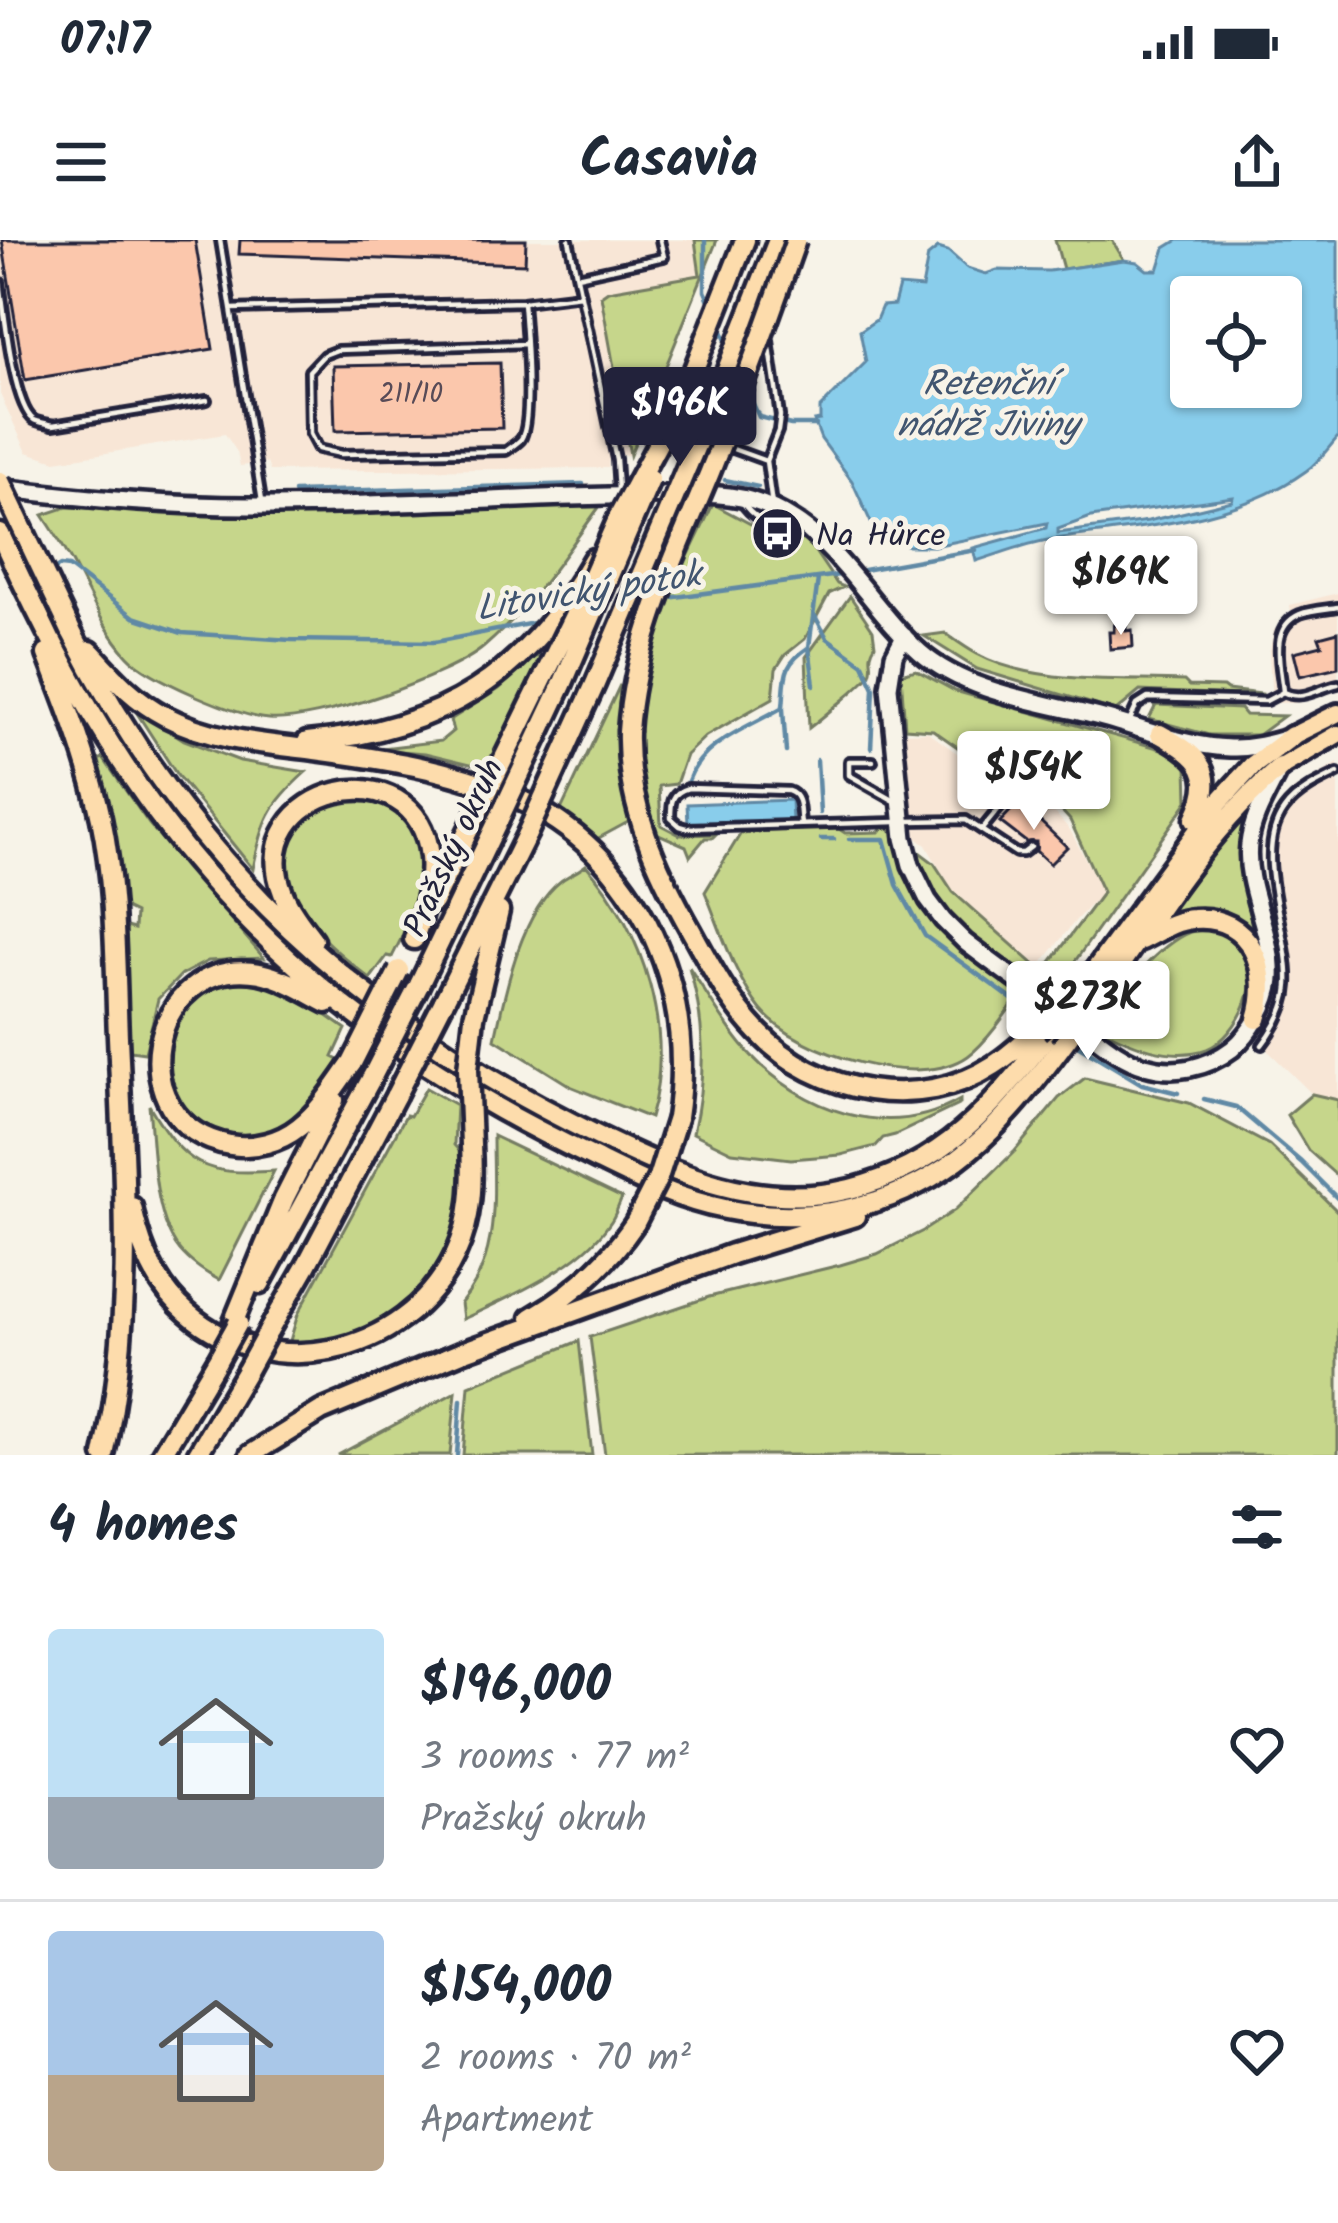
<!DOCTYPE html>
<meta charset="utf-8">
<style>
body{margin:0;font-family:Kalam,sans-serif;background:#f2f2f3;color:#1f2937;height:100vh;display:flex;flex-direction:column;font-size:45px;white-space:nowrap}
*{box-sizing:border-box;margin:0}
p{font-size:39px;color:#747a83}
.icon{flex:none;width:66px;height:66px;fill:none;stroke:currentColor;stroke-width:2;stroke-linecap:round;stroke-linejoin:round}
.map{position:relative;height:1215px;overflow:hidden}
.side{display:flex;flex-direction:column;background:#fff;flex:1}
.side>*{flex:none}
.controls{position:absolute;left:1170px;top:36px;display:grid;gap:24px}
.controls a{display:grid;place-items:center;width:132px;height:132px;border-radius:12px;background:#fff;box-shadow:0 3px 9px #0004;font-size:60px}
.price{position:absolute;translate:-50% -102px;padding:0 27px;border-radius:12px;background:#fff;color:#222;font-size:39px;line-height:78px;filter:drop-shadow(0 3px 6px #0008)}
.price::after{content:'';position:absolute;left:50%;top:72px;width:36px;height:27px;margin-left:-18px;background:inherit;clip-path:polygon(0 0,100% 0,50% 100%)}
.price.selected{background:#22223b;color:#fff}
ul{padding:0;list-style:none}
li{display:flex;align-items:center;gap:36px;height:300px;padding:0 48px}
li+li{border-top:3px solid #e0e1e3}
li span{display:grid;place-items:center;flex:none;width:336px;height:240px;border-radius:12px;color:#555}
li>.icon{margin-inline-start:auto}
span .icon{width:144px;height:144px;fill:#fffc;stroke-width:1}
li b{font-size:51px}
h2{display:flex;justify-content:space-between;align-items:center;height:144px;padding:0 48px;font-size:51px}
.status{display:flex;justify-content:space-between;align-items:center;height:84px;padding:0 60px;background:#fff;direction:ltr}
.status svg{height:33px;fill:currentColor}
header{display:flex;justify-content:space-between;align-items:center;height:156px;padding:0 48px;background:#fff;font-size:54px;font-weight:800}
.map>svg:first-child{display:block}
.built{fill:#f8e6d6}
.green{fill:#c6d68b;stroke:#747c63;stroke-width:3}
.water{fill:#89cdeb;stroke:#6089a5;stroke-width:3;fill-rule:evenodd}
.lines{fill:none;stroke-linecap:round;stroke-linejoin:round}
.stream{stroke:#6089a5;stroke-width:4.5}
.building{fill:#fbc7ac;stroke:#22223b;stroke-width:3}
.lane-casing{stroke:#22223b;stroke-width:14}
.secondary-casing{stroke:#22223b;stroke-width:24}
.primary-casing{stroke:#22223b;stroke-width:26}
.highway-casing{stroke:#22223b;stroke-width:27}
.lane{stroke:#f7f3e8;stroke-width:4.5}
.secondary{stroke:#f7f3e8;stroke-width:15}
.primary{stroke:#fddcac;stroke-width:16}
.highway{stroke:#fddcac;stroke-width:18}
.highway-bridge-casing{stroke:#22223b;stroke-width:27;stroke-linecap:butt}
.highway-bridge{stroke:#fddcac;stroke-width:18}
.labels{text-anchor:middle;stroke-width:10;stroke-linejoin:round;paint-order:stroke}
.number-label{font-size:27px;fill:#584b57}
.poi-label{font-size:33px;fill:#22223b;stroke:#f7f3e8;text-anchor:start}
.street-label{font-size:33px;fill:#22223b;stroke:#f7f3e8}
.water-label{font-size:36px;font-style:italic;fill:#415570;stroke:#f7f3e8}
</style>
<div class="status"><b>07:17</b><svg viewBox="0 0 49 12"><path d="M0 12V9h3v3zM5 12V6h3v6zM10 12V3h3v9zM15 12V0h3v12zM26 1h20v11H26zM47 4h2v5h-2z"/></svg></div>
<header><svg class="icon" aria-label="menu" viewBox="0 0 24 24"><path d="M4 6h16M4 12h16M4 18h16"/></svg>Casavia<svg class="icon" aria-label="share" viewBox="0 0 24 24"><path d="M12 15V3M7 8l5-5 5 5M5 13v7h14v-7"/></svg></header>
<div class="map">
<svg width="1338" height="1215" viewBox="0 0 1338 1215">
<rect width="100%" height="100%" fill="#f7f3e8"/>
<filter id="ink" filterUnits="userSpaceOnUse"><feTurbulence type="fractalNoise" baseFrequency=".00833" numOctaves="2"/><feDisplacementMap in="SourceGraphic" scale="24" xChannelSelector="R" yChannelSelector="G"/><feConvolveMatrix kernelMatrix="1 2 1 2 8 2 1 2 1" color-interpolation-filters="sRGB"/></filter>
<g filter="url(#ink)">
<path class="built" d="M0,0h695l5,35 -92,16 -7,5 29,159h-21l-1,13 -338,3 -3,-8 -27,3 -3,-14 -12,-18 -169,27 -29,-9 -27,-58z
M1338,353v95l-43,15h-23l-3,-49 5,-24 17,-17 -1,-8z
M928,492l74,54 33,4 35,40 33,62 -27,28 -38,48 -85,-76 -27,-47 -19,-14 -3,-98z
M1338,523v337l-26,-6 -53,-52 13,-20 13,-39 -20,-126 8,-40 20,-27z"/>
<path class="green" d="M695,0h22l-87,215 -29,-159 7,-5 92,-16z
M1055,0h57l12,20 -61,9z
M713,264l64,34 30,2 30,44 7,3 -15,7 -24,45 -20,16 -9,14 -3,29 -67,38 -20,19 -10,29 -17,2 2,39 19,10 36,-1 -4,4h-7l-15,18 -4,-10 -30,-13c-20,-60 -25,-131 -4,-193 15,-46 41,-91 61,-136z
M600,266c-36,49 -70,102 -116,141 -35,30 -169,76 -215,72 -32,-3 -120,-40 -141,-63 -25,-27 -39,-63 -56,-94 -9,-16 -19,-32 -29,-47l24,-8 182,9z
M850,356l23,34 2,15c-9,14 0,16 -5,29 -3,7 -52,47 -61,54l-3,-71z
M945,393c10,7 21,15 32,21 56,31 143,24 207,27l5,5 34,1 4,3 35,4v2l-122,-5 -24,20 -139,-42 -53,-33z
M549,416l-58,113 -66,-16 -51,-4 67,-8 12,-10 -3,-11 49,-31 35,-32z
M916,430l39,21 210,59 22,16 1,35 -132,187 -17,-10 64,-86 -33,-72 -32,-35 -32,-4 -73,-51 -28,-2 -4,-54z
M620,445l-3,61 13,75 -35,19 -35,-28z
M1156,465l84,4 5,6 39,1 -26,19h-49l-60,-16z
M133,467l51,33 56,21 66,11c-37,33 -43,48 -53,97l-76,-94z
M103,518l46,66 115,134 -56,3 -27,14 -23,24 -13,54 -15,-2 -8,-125 12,3 1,-16 -12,-6 -10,-87 -14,-60z
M347,554c11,3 28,3 38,8 2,0 14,12 15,13 46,41 15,96 -8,142l-5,-1 -17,23c-39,-33 -94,-72 -84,-130 2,-10 9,-27 17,-34 11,-9 31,-14 44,-21z
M1244,574c-10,41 0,76 9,116 -28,-17 -47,-30 -84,-17z
M884,586l9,6 1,11 12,-1 28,21 19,29 85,76c-18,24 -47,72 -70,88 -49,35 -171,-2 -207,-46 -26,-32 -40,-80 -56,-118l36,-59 95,-6 9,6 34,-1z
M586,625c58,66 90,167 64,253l-78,-31 -77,-48c10,-47 26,-128 67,-159 7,-5 17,-9 24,-15z
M1218,690c7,4 18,10 23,16 26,29 -2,90 -34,103 -37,13 -76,-5 -108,-21 12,-28 61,-85 91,-96 8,-3 20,-2 28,-2z
M689,727c19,28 37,61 59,85 54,59 139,90 212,48v4l-65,31 -12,3 -7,8 -35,9 -50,4 -59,-7 -39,-19c13,-57 13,-110 -4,-166z
M245,738l41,9 60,42 -13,28 6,3c-11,21 -24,46 -43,61 -13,10 -27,13 -43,16 -92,16 -136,-139 -8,-159z
M1085,838l104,25 80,42 69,67v243h-733l-15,-118 119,-40 131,-32 37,-11 46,-23 32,-21 60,-59 44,-53z
M426,848l30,17 -2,40 9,10c-2,108 -56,191 -174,189l9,-30 108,-199 4,1z
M1312,854l26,6v77l-30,-27 -21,-35z
M149,865c36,61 55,71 125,66l-55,109c-17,-9 -32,-19 -43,-35 -23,-35 -23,-99 -27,-140z
M493,896l129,62c-4,8 -7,19 -13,26 -29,43 -101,74 -146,95l-2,-16c40,-47 32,-109 32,-167z
M579,1101l13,114h-129l6,-69z
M456,1152l-6,63h-112z"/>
<path class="water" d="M1178,0h160v197c-10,11 -20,26 -32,34 -73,53 -173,56 -258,69 -24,4 -49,14 -72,21l-3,-13 73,-20 1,-5 -113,23h-26l-35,-19 -21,-46 -31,-42 -7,-18 6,-1v-12l46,-46 -6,-31 16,-11 6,-14 12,-1 5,-19 23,2 6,-32 10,-8 10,3 19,17 19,6 11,-4 52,1 75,-11 13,2 10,8h11l7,-22zM1281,57v90h-90v-90zM1233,257l-1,4 -84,20 -90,12v-4l33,-12z
M791,560l1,20 -104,4 -1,-20z"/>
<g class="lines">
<path class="stream" d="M705,0v51l6,14
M720,87l10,22
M748,153l11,24 32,8h25
M725,240l33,7
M294,252l289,-8
M858,331l118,-21
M51,332l9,-6 9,1 65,50 48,16 109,7 144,2 104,-20
M668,358l179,-24
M815,376l12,22 36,26 11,24 -3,60
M814,445l-5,-38 9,-68
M783,469l3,43
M817,520l3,53
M688,541c14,-39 61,-54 95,-74 3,-31 -2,-41 26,-60
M821,599h13
M849,599h35l13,46 28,51 117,85
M1071,801l71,43 36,9
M1204,859l32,8 65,55 37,37
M457,1215l4,-55"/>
</g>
<path class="building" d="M2,0h193l18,109 -188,31z
M240,0h286l-1,24 -286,-10z
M500,123l2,65 -167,3 -2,-65z
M1114,385h12v6l6,-1 1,17 -23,2 -1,-17h5z
M1338,392v35l-38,9 -6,-24 28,-7 -3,-8z
M1017,564l7,7 2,-3 41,39 -17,17 -14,-13v-9h-10l-26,-20z"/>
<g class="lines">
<defs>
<path id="lane" d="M220,0l42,261
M569,0l47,219 2,31
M577,36l87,-19 -4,-17
M0,42c4,27 13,124 34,138 6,3 13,3 19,5l154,-25
M523,62c2,25 10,120 -2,137 -2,3 -11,9 -15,12l-165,3 -23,-5 -8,-15 -1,-63 15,-16 13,-5 189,-6
M231,69l292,-7 58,-7
M769,101l11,75 -2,15 -12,30 6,44
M733,209l33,12
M745,266c13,17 32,22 53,24
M1283,452c-2,-26 -15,-64 17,-78 11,-4 26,-5 38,-7
M1130,480l7,-15 11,-7 118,3 17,-9c19,10 36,-4 55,-8
M873,521h-24v14l44,25
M908,581l58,-1 50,33h7l8,-6
M801,584c-2,-12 1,-29 -13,-33l-100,-3c-17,5 -17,14 -17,30l9,8 7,2 210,-6
M983,588l22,-27
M1262,805c13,-17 25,-38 26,-60 3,-52 -37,-130 -4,-175 13,-18 35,-28 54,-37"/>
<path id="secondary" d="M0,248c87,11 175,19 263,18 76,0 152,-4 228,-6 51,-2 103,-4 154,-5 39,0 80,-5 117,9 73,27 103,99 158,148 49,43 126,50 187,67 39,11 82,28 123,29 19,1 36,-4 54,-9
M904,396l-10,19 -5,32 15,151 7,27 17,35 15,20 22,22c36,28 74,54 111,81 21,15 43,36 69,43 30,9 62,2 87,-17 19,-16 37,-45 39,-70 3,-46 -27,-90 -22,-135 3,-25 16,-46 27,-68"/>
<path id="primary" d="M1292,496l46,-23
M1281,527l57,-33"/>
<path id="highway" d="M683,157l62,-157
M714,163l64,-163
M0,294c55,121 118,239 206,340 105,122 238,213 384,282 43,21 87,44 135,53 50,10 103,8 152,-8 83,-26 134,-86 184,-154
M71,391c119,236 291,391 527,505 81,39 161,75 252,53 92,-23 142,-80 196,-152
M90,411c23,25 44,49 75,65 46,24 100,28 150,34 137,18 261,40 332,173 31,61 40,128 30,195
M47,414c21,54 42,108 54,164 15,71 14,147 17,219 6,139 17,281 -14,418
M628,492c-2,73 29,138 64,200 19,35 38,71 66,100 59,63 162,81 236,33 16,-10 29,-23 43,-35
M1160,494c41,23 58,38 35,85
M307,502c134,-12 219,-66 286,-183
M433,662l46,-93
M313,700c-11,-15 -24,-30 -30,-47 -42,-106 135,-150 147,-36 3,28 -8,57 -16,82
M1141,700c16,-8 34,-20 52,-21 59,-5 79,53 64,100
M419,745l80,-166
M1078,753l141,-191 33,-36 40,-30
M327,763c-21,-11 -43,-25 -67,-30 -113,-20 -144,151 -30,172 24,4 50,-3 69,-18 22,-17 37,-42 53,-64
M443,763l84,-169
M1093,764c57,-81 111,-172 188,-237
M474,777l25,-106
M132,967c7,35 21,72 47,98 83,83 228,54 277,-52 16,-34 17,-71 15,-108
M260,1044l112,-207
M531,1078c42,-24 77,-55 104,-95
M234,1081l50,-122 50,-99
M268,1092l38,-66 90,-171
M161,1215l56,-94
M197,1215l50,-85
M250,1215l71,-44 141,-59 270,-98 123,-38"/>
</defs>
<use href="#lane" class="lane-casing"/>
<use href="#secondary" class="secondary-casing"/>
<use href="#primary" class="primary-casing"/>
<use href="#highway" class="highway-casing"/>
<use href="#lane" class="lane"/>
<use href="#secondary" class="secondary"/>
<use href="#primary" class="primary"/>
<use href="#highway" class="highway"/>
<defs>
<path id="highway-bridge" d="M0,241l71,150
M628,492c6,-93 47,-175 82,-260 31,-77 59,-154 86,-232
M479,569l110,-224 31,-71 63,-117
M499,579l63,-134 88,-205
M527,594l68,-150 119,-281
M1037,790l41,-37
M1061,807l32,-43
M352,823l47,-93
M372,837l47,-92
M396,855l47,-92
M471,905l-3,-76 6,-52
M635,983l23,-45 19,-60
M217,1121l21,-38
M247,1130l21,-38"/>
</defs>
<use href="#highway-bridge" class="highway-bridge-casing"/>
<use href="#highway-bridge" class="highway-bridge"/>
</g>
</g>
<defs>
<symbol id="bus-disc" viewBox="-11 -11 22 22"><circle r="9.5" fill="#22223b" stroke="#f7f3e8"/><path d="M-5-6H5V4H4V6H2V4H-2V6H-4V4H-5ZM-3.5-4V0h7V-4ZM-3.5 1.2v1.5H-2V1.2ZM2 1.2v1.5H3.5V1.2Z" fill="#fff"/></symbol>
</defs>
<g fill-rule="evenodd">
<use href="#bus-disc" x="748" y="264" width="59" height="59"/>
</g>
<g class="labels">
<g class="number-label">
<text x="411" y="162">211/10</text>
</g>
<g class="poi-label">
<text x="816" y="306">Na Hůrce</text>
</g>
<g class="street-label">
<text transform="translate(452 607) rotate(-65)" y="12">Pražský okruh</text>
</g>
<g class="water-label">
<text x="988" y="155">Retenční<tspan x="988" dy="41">nádrž Jiviny</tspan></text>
<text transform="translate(588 350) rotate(-9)" y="13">Litovický potok</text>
</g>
</g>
</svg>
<div class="controls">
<a><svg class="icon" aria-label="locate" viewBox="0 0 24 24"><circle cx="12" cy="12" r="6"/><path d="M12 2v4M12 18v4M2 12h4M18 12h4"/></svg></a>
</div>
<b class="price selected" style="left:680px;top:229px">$196K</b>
<b class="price" style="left:1121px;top:398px">$169K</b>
<b class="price" style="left:1034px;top:593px">$154K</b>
<b class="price" style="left:1088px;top:823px">$273K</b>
</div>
<section class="side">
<h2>4 homes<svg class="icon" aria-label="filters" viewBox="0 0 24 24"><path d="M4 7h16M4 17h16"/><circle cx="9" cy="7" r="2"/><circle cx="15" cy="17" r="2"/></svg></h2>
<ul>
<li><span style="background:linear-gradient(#bfe0f5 70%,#9aa5b1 0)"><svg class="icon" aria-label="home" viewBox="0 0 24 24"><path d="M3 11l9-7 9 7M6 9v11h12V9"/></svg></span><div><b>$196,000</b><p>3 rooms · 77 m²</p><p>Pražský okruh</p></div><svg class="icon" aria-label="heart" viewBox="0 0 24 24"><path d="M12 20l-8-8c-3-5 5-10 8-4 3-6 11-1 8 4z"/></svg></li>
<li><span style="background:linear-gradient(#a9c7e8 60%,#b9a48a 0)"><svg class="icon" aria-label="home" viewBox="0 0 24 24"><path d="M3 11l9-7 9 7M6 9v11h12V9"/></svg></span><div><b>$154,000</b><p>2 rooms · 70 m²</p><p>Apartment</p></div><svg class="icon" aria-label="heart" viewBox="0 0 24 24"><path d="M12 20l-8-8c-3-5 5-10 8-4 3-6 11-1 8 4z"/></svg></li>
</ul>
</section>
